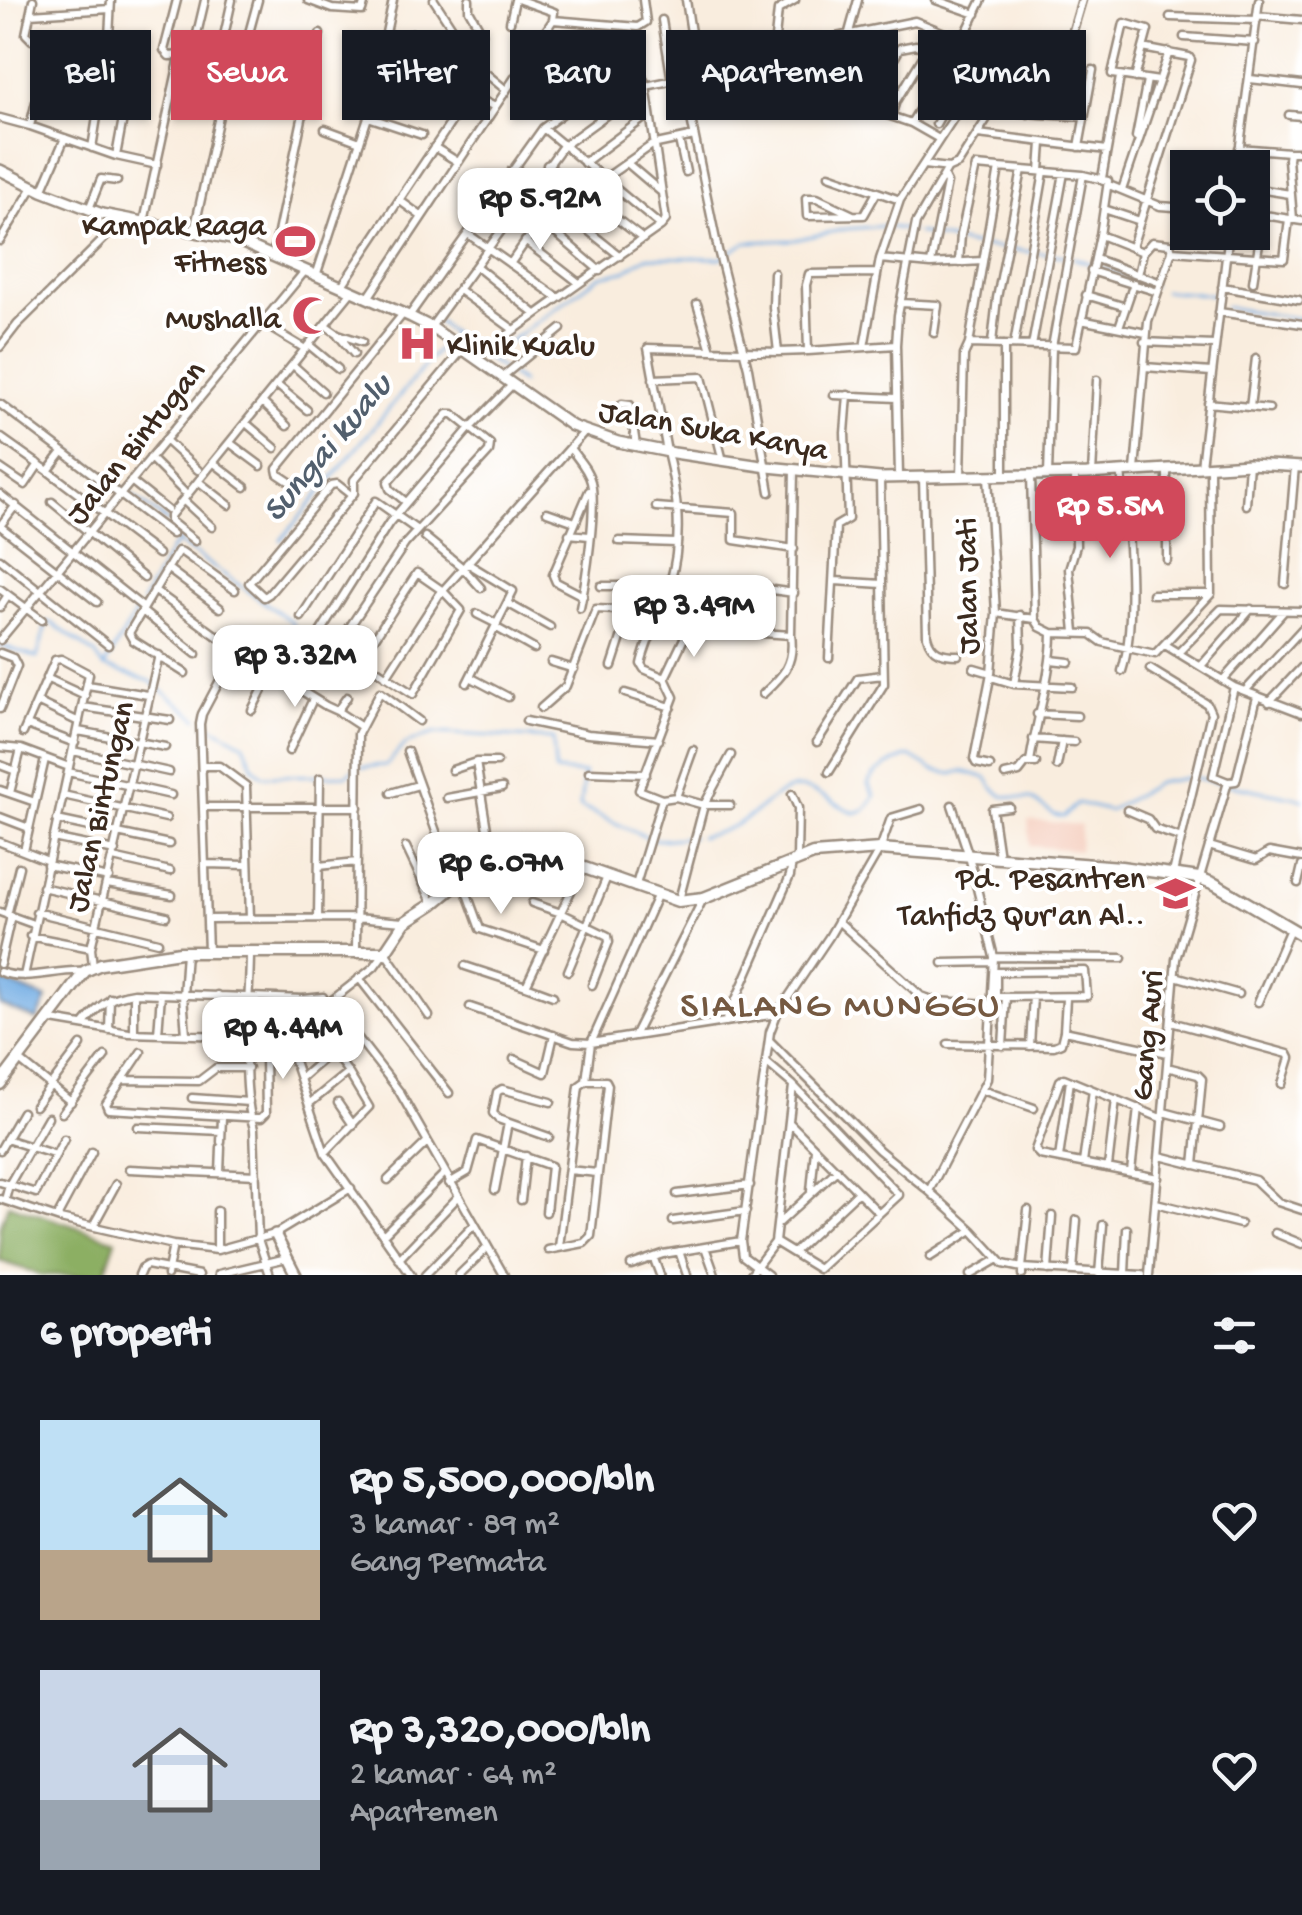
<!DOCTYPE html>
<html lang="id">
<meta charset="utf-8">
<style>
body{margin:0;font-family:"Gochi Hand",sans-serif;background:#20242c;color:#f1f3f6;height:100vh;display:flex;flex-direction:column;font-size:38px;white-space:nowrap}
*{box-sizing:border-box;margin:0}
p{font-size:32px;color:#9ea1a6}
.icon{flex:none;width:55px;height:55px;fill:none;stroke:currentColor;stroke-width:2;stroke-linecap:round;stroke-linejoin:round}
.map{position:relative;height:1275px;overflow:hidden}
.drawer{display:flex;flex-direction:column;background:#171b24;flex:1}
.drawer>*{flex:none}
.guide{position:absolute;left:30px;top:30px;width:1242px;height:90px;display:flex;gap:20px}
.tools{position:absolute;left:1170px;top:150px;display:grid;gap:20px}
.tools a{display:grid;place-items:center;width:100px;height:100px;border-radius:0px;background:#171b24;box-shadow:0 2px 8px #0004;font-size:50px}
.price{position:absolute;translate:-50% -85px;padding:0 22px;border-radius:20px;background:#fff;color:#222;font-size:32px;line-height:65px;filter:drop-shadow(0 2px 5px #0008)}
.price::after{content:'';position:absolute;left:50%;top:60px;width:30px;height:22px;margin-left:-15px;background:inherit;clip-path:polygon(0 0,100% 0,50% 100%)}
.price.active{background:#d1495b;color:#fff}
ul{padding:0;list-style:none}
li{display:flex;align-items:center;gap:30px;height:250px;padding:0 40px}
li span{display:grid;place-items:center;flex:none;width:280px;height:200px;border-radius:0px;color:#555}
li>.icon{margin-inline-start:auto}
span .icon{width:120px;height:120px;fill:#fffc;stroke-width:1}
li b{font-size:42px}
h2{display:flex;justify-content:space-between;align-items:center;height:120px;padding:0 40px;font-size:42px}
.tag{padding:0 35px;border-radius:0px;background:#171b24;box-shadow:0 2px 8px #0004;font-size:35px;line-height:90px}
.tag.active{background:#d1495b;color:#fff}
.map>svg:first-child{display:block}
.built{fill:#f6d2c3}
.forest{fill:#8caf64;stroke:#646c41;stroke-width:2.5}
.water{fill:#74aee4;stroke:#586c81;stroke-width:2.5}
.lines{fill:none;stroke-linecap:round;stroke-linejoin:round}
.stream{stroke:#74aee4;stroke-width:2.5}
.minor-casing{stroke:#9a8c7e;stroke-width:11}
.tertiary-casing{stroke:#9a8c7e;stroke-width:14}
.secondary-casing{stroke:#9a8c7e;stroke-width:14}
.primary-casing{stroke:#9a8c7e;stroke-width:15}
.minor{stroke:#fff;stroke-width:6}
.tertiary{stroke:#fff;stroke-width:9}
.secondary{stroke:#fff;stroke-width:9}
.primary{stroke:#fff;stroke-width:10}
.labels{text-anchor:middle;stroke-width:8;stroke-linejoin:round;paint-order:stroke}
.poi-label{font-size:32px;fill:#3b2a1e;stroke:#fff;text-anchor:end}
.street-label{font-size:32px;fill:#3b2a1e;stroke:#fff}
.water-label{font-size:35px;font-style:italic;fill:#525f6d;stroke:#fff}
.quarter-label{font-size:38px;letter-spacing:2.5px;fill:#755941;stroke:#fff}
</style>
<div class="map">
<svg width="1302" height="1275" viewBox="0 0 1302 1275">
<rect width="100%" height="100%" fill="#fff"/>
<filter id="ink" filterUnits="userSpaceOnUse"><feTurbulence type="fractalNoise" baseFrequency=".01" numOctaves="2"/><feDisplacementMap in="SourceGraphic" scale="20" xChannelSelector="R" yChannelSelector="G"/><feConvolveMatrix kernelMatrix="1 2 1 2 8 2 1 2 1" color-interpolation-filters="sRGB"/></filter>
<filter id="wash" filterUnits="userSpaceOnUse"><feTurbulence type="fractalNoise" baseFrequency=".0048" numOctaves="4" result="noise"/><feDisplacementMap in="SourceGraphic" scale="40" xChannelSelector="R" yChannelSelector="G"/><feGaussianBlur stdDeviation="2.25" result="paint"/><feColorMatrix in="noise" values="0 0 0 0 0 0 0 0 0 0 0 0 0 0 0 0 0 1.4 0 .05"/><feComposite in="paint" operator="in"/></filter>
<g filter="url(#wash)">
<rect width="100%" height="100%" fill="#f9edde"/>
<path class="built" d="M1028,820l53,5 -2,25 -49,-4z
M1164,877l12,2 -2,7 17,2 -6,21 -26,-10z"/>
<path class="forest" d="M8,1204l108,36 -12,35h-62l-42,-14v-33z"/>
<path class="water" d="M0,980l47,19 -10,21 -37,-15z"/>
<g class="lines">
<path class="stream" d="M918,233l55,12 92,11
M1074,258l79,28
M1164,291l50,4
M1225,307l77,12
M438,321l14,13 -2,2
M454,335l50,35
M487,358l113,-82 25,-5 21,-14 75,1 25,-16 48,-2 52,-11 39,-3 26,5
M511,375l11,8
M5,402l163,120
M281,540l163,-198
M179,543l112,78 5,9
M142,602l29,-53 7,-7 -1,-11
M0,645l37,13 10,-36 5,1 43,31 9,13 34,-58
M104,667l46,14 47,37
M204,722l40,22 10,24 9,8 84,-1 7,-6
M362,767l24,-2 19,-21 30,-11 118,6 2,32 29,3 -4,33 66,30 13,3 33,-3
M700,837c15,-3 31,-8 44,-17 19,-11 37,-36 61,-31 19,4 33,17 50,24l11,-4 9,-13 -7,-12c6,-15 27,-23 42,-28l23,14 19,4 10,-3 25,7 5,9 10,9 29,3 24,16 9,2 14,-14 31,8 48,-28 34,-6 111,22"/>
</g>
</g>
<g filter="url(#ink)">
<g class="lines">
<defs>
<path id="minor" d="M33,0l-7,34 6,6 77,-3 2,-37
M177,0l-13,50 5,6 38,-3 36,2 15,-55
M308,0l24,9 30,2 3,-11
M469,0v10l13,23
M520,0l34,12 -1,8
M686,0l11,72
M936,0l40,14
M30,14l80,-5
M1257,16l45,4
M1170,17l87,3
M553,20l85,7 8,-5 -3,-22
M662,20l10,61
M510,22l5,-22
M848,36l10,-36
M1184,37l71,5
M774,47l4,-37 17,-10
M220,54l12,-54
M192,55l13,-55
M406,56l47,9
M734,57l9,50
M471,61l35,29
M1135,78l13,-48 -24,-7 -12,51 47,7
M1250,79l52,6
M456,87l39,20
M373,90l64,20
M586,96l14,23
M399,98l13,-65 51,12
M967,99l24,16
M114,100l10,13 -8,43
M114,100l14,-41 8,-6
M421,105l8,-45
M426,107l38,-61 -30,-46
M867,107l33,-59 16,-3 53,20 -33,59
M993,111l91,6
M1028,114l9,-44
M1056,115l10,-61 16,-54
M1289,115l13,1
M891,116l5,-15 31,-51
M368,117l54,18
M0,118l30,8 11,-45 5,-4 68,23
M911,123l54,-88 17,-35
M30,126l86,30 41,9
M325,129l35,13
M978,134l129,16
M1136,137l11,-57
M679,140l7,32
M434,147l24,15
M1079,147l14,-77
M92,148l5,-31
M1239,148l50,4
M584,163l64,-48
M627,163l33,28
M547,165l96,74
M924,165l25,3 9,-4 51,-80 25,1
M1237,168l22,-168
M512,170l108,86
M1040,171l2,-28
M829,175l71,25
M1102,178l18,-101
M1109,185l51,21 28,2
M1252,188l38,6
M1122,190l47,-138
M42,191l23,-53
M399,200l22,16
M519,205l40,31 45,-57 48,-34 42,-9
M89,209l12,-30 16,2
M1104,209l36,12
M1252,213l50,8
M853,215l-36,-17h-11l1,18 57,-1 13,-23
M1293,219l-5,-60 1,-7h13
M144,222l36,-165
M194,231l38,-175
M468,234l89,63
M1100,235l43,17 -5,23
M559,236l41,35
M0,241l33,-54
M525,241l54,42
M1132,247l59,-187 -2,-3 -46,-9
M1172,251l112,8 5,-40
M1143,252l9,-10 18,2 2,7
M273,256l47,-222
M880,259l51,5 51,-3
M1096,259l65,24
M931,263l16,-80 -3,-6
M959,263l2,-29 15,-68 107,9 25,6 -8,54 -24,112 -107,-3 30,-176
M510,264l30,-43
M477,267l57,46
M1091,271l67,21
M316,276l52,-159 25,-117
M1253,282l9,-58
M341,287l129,-193
M1222,287l77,13
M459,290l55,40
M1086,295l40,12
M368,298l185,-278
M901,303l37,2 -4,28
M697,304l14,46
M1219,312l83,12
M409,316l134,-188 93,-69 10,27 20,134 -5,6 -118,-98
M1081,320l65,13
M262,323l40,24
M325,325l13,9 24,8
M431,327l131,-180 84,-61 47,-10 24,-15 198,-40 47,19
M1119,327l15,-44
M338,335l16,19
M1144,342l70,3
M992,343l5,-45 25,-128
M309,345l29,24
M1004,345v130
M1014,345l30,-173
M1032,346l32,-173
M0,347l17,-22 107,-106
M864,347l16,-88 20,-59 90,-138
M808,351l88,-6
M778,352l30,-1 -2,-66 3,-11 68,-1
M477,358c60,-46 122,-88 184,-132
M293,365l30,27
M1145,367l66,5
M502,377l59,-48
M653,379l49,-2 21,84
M277,385l30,25
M834,395l62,3
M263,403l24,23
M1208,403l61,6
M0,404l172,130
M622,404l8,1 6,40
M1250,407l6,-49
M246,423l29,25
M0,437l48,34
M165,440l33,30
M230,443l31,23
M570,448c7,10 18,21 21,34 6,26 -5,99 -11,126
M667,452c11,44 16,86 3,131 -7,28 -23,54 -29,81l3,5 21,9 9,19 -35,93 23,9 14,-2 17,-47
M667,452l-19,-104 130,4 -5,-44 1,-35
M62,453l-14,18 110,83
M150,458l33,33
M214,463l31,24
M1201,466l28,-234
M0,468l25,17 14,-21
M1135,470l13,-149 24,-70
M1167,470v90
M1121,473c8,50 16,151 1,198
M1075,474l1,72 -7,23 6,63
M1092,474l5,-94
M1031,475l4,144
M1048,475l4,-128 31,-172
M899,476l-3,-131 2,-30 18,-92 32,-55
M961,476l3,-121 5,-11
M988,476l8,137 -5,60 -17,86 2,4 14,3
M923,477l4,159c4,17 16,19 31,19
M131,481l36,29
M198,481l31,24
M290,482l-12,-8 -1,-5 126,-155
M770,492l-22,-124 -30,-118 -28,-136 29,-6 142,-2 50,17 28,16
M0,494l144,114
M351,495l-14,-11 -6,1 -82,98 15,14 5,-3 85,-101v-13l109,-131
M183,500l29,27
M52,502l92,76
M406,502l-16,-13 -2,-7 60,-68h5l37,30 -1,8 -84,92 -68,102 -8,1 -10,-13 70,-111 80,-94 42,-43
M1246,505l3,-41
M656,507l78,6v27l60,9
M547,512l28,10
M0,526l97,76
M0,526l16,-21
M569,534l20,2
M425,537l38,31 18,20
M195,541l-25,-20v-5l182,-225
M619,541l57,2
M0,559l108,86
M167,568l53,40
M835,581l47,3
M1285,584l10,-118
M737,585l-2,42 13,5 43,3 3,-166
M601,586h68
M713,587l11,-4 70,10
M0,589l42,31
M154,590l82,60 90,56 11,5 10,-14
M1152,594h58
M583,596l-27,-14 -3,-7 36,-84
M507,603l43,24
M0,607l8,-12
M142,611l54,43
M996,613l39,6 5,8 12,6 39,1 11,8 53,12 56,-60 -1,-128
M477,614l20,10
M301,617l75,-116 41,29
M655,626h26l7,4 -23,48
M495,627l39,22
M759,633l2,-45
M0,640l305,-369
M1165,645l69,42 68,26
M353,652c19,16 40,29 60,42l48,-84 -18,-19 -26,-18 -56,86
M0,653l13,5 4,8 -17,43
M1178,653l43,-44 81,2
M829,658l7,-132 12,-7 -3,-86 3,-38
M1051,660l18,2
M551,662l23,7
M612,666l11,-34 27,6
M1201,666l50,-57
M974,668l17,5
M1150,669l57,35 4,9 -38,160
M185,673l-52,-33 -4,-7 49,-82 4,1 53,38
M386,677l53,-82 146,-164
M470,677l38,20
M991,677l23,7 7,-37 -1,-32
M46,678l39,18
M1223,680l61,-69
M467,683l46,-92 -46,-28
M1014,684l58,3
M88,685l60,10
M1245,691l57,-62
M625,693l46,14
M763,694c20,-18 32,-30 28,-59
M37,702l42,20
M1269,702l33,-35
M83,707l87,13
M541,708l25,-22 30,-77 64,3
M252,710l38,-74
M337,711l23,15
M1037,714l40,2
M526,721l62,13 71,6
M27,725l48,18
M78,731l87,16
M23,733l32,-73 6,-1 28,15 -65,302
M1033,739l41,3
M817,742l41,-64 25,-3
M0,747l21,2 48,18
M73,751l96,21
M289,751l24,-52
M407,751l48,133
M476,762l16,98
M1030,762c6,-42 22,-89 22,-129
M0,765l16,6
M202,766h17l27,20 4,133
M1057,766l5,-25
M452,770l24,-8h21
M68,772l103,23
M589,772l57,2
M829,772l55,-88 -4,-206
M1005,775l14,-3 7,-9h10
M1228,782l-15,-6 21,-89
M0,790l35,12
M10,793l11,-44
M391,793l27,-8
M792,794l6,14 -1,50
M63,795l103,23
M676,797l28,8h26
M447,798l55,-10
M952,805l17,51 25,101 -7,122 -58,112 43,39 31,34 19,4v7
M205,807h153
M1127,810l21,9 7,10 27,9
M0,817l29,11
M57,820l112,24
M53,838l62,13
M0,842l48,19
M1209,846l47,14 13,-8 33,6
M406,847l27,57
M24,851l21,-92
M999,857l-7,-48 17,-2
M113,858l57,13
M206,864l40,1
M47,865l62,13
M319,866l38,-4
M462,880l18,49 64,21
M1298,883l4,-17
M107,884l65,11
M42,887l124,29
M635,888l27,-89
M679,900l25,-95 27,-50
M532,903l29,10 47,23 1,6 -17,43
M0,912l33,12
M36,912l122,30
M7,915l12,-48
M318,918l2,-140
M209,919l147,-1 47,4
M838,921l83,75 14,5 56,3
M30,936l61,12
M208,951l-8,-227 2,-10 34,-64
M186,952l-3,44 3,38
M250,952c0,54 -11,127 4,177l4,110 12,36
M356,953l2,-219 22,-42 39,29
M994,957l128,1
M943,963l50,-1
M0,964l11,-48
M93,966l-2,-18 68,-293
M465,966l61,20 56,-118
M568,971l39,-94
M1085,971l2,25 -91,1v-25z
M0,972c27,10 56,-3 84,-1
M1175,976l64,18
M359,978l90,115
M526,986l27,10
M330,1002l69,89 105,184
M1258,1002l32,-73
M470,1007l103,35 18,1 43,-7 69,-137
M52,1020l77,13 131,4 44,-38 19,-2
M726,1022l64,-146 2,-15
M1171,1022l117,32 2,4 -8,26
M83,1025c16,-20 25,-28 51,-32l169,6
M109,1030l1,-32
M316,1030l-21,17 -3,8 33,98 86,122
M1064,1031l2,-32
M134,1033v-40
M158,1034l3,-40
M216,1034l1,-39
M635,1036l142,-22
M770,1041l109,109 50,41
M948,1044l106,2 7,-3 3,-12 104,22
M1003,1046l3,-49
M1030,1046l3,-50
M141,1052l-35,52 2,5 153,9 5,-5 -1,-56 43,-38
M18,1059l53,43
M514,1059l31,14 9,-38
M767,1063l26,22 106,110 -80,74 -44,-27
M1167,1067l31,8 4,4 -8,86
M301,1078l31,-27
M122,1080l77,1 17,-13h32
M982,1090l52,18
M192,1098l57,4
M310,1103l38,-31
M338,1103l15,22
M35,1106l46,-61
M1164,1112l56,15
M62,1113l43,-57
M789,1122l90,91
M138,1127l83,4
M549,1137l-51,-18 -5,-6 4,-21 5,-3 49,13
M6,1139l50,16
M221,1142l1,-25
M0,1150l22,-38
M325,1153l44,-46 -21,-35 -40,-53 66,-52 11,-15 44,64
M1160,1156l95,24 23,22 24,8
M1059,1158l11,-77
M1083,1163l10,-73
M1108,1167l8,-68
M129,1169l127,6
M569,1170l28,3
M1131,1172l7,-64
M220,1173l1,-26
M1158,1178l-118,-23 -5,-5 25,-69 4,-3 99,41
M388,1180l39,-38
M0,1182l36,11 28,-54
M449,1183l19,-11 9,-32 74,26 -5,46
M495,1190l13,-67
M811,1191l4,-42
M677,1194l73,-9
M0,1199l60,20 113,26 44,5 58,-16 76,-46
M5,1200l4,-15 39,-68
M521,1200l5,-44
M1156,1203l84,21
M1028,1210l-6,58 120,7
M217,1211v39
M57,1217l35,-65
M673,1221l73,-10
M779,1223l58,-53
M93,1226l23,-42
M1275,1233l27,11
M383,1235l61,-61
M741,1241l2,15 25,19
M559,1247l20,-161 7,-5 5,-38 66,-147
M705,1247l10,28
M548,1250l36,-7 7,-7 17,-151 -2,-4h-20
M679,1251l8,24
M793,1253l65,-61
M930,1257l42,-27
M399,1259l59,-62
M654,1259l6,16
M631,1265l32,-11 78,-13 29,-209 7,-18 52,-77 51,-88 11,-31 30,-9
M1048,1270l4,-54
M1073,1271l4,-51
M219,1274l68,-16
M1099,1274l4,-49
M1125,1274l2,-45
M139,1275l3,-7 5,-3 52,10
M167,1275l6,-30
M425,1275l50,-51
M459,1275l29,-28
M750,1275l25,-33 18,-156
M970,1275l28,-16
M1149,1275l27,-316 52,-177 8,-1 21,-84"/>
<path id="tertiary" d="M275,1234l21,41"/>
<path id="secondary" d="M0,170l42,21 60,23 134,26 175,77 20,10 141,99 46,16 56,11 94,14 112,11 207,-4 162,-10 53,3"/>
<path id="primary" d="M0,1084l85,-113 16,-7 79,-12h205l20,-30 28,-18 51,-42 8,-2 67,-1 119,42 26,-3 109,-44 67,-5 241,18 78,11 16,6 87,51"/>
</defs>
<use href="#minor" class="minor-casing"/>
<use href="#tertiary" class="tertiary-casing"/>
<use href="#secondary" class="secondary-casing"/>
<use href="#primary" class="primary-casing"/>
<use href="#minor" class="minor"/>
<use href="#tertiary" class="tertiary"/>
<use href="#secondary" class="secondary"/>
<use href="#primary" class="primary"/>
</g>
</g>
<defs>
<symbol id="stadium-bare" viewBox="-9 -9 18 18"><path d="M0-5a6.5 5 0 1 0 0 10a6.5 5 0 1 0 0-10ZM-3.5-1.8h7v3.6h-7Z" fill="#d1495b" stroke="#fff" stroke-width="2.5" paint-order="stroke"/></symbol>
<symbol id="mosque-bare" viewBox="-9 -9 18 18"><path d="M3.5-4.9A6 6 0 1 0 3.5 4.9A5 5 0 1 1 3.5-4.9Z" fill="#d1495b" stroke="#fff" stroke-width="2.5" paint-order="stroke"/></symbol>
<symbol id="hospital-bare" viewBox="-9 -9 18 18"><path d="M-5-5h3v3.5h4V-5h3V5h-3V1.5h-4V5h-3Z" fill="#d1495b" stroke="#fff" stroke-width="2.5" paint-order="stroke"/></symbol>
<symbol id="university-bare" viewBox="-9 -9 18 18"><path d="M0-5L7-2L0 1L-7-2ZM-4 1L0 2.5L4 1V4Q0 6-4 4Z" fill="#d1495b" stroke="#fff" stroke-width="2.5" paint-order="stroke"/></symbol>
</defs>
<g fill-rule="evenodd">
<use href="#stadium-bare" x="268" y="214" width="55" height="55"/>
<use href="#mosque-bare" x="284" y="288" width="55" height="55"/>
<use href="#hospital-bare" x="390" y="316" width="55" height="55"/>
<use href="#university-bare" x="1148" y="866" width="55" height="55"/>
</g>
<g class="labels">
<g class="poi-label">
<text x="266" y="234">Kampak Raga<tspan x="266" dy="37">Fitness</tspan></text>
<text x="281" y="327">Mushalla</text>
<text x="447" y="354" text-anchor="start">Klinik Kualu</text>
<text x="1145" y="887">Pd. Pesantren<tspan x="1145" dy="37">Tahfidz Qur'an Al..</tspan></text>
</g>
<g class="street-label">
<text transform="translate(714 428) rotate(10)" y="11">Jalan Suka Karya</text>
<text transform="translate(134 441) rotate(-51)" y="11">Jalan Bintugan</text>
<text transform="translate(965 586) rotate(-91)" y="11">Jalan Jati</text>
<text transform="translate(98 806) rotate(-77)" y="11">Jalan Bintungan</text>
<text transform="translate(1145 1035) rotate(-85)" y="11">Gang Auri</text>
</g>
<g class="water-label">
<text transform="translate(325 446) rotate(-50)" y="12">Sungai kualu</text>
</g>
<g class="quarter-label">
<text x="841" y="1015">SIALANG MUNGGU</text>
</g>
</g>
</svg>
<div class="tools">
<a><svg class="icon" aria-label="locate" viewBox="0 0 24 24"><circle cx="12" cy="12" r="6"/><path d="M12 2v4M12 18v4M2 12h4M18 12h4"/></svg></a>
</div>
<b class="price" style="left:540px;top:253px">Rp 5.92M</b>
<b class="price active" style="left:1110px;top:561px">Rp 5.5M</b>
<b class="price" style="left:694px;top:660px">Rp 3.49M</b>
<b class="price" style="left:295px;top:710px">Rp 3.32M</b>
<b class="price" style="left:501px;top:917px">Rp 6.07M</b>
<b class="price" style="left:283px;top:1082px">Rp 4.44M</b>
<div class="guide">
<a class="tag">Beli</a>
<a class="tag active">Sewa</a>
<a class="tag">Filter</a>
<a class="tag">Baru</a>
<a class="tag">Apartemen</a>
<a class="tag">Rumah</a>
</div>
</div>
<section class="drawer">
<h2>6 properti<svg class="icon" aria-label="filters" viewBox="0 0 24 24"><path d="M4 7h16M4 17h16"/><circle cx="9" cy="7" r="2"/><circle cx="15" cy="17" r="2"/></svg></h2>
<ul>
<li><span style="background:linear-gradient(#bfe0f5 65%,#b9a48a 0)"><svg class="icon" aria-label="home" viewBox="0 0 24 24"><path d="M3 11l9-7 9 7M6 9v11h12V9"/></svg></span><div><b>Rp 5,500,000/bln</b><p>3 kamar · 89 m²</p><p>Gang Permata</p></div><svg class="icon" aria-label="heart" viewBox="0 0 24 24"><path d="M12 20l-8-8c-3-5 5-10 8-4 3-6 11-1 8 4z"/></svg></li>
<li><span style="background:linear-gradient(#c9d6e8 65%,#9aa5b1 0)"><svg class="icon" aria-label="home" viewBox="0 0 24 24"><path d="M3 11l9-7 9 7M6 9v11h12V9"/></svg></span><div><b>Rp 3,320,000/bln</b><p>2 kamar · 64 m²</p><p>Apartemen</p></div><svg class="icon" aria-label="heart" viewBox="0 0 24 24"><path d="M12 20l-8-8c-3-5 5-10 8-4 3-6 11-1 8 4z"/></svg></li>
</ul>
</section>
